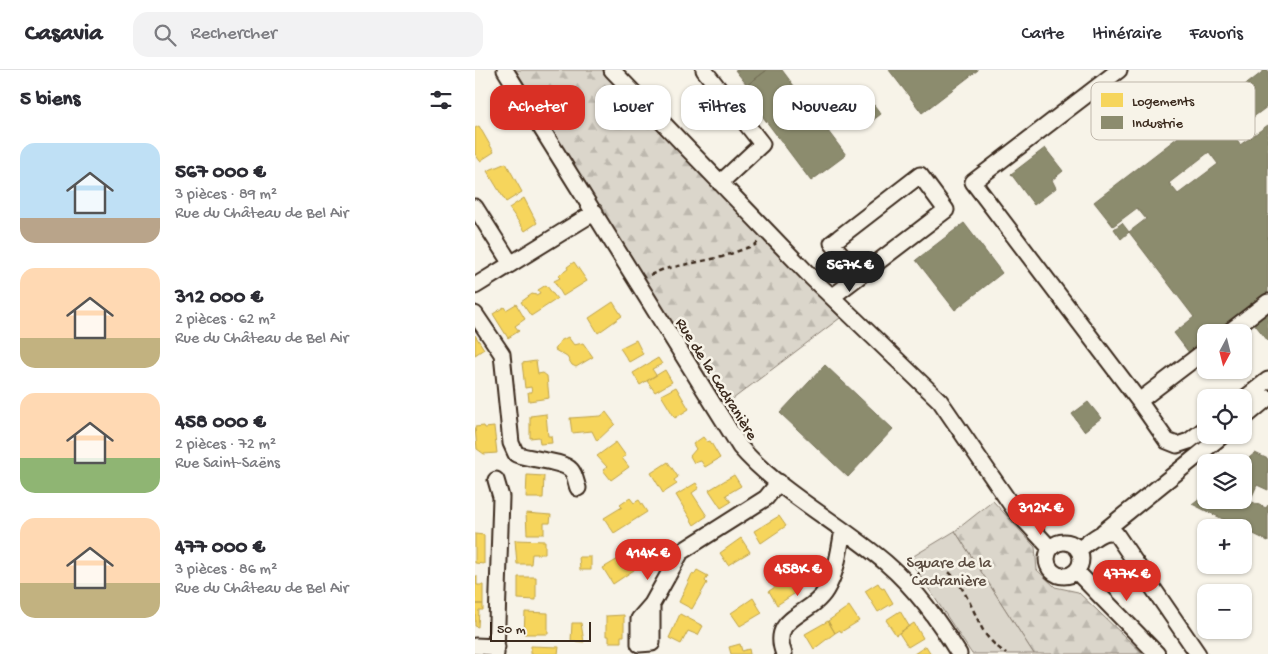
<!DOCTYPE html>
<html lang="fr">
<meta charset="utf-8">
<style>
body{margin:0;font-family:"Gochi Hand",sans-serif;background:#f2f2f3;color:#2b2b33;height:100vh;display:flex;flex-direction:column;font-size:19px;white-space:nowrap}
*{box-sizing:border-box;margin:0}
p{font-size:16px;color:#7c7c81}
.icon{flex:none;width:28px;height:28px;fill:none;stroke:currentColor;stroke-width:2;stroke-linecap:round;stroke-linejoin:round}
.map{position:relative;flex:1;overflow:hidden}
.sheet{display:flex;flex-direction:column;background:#fff;width:475px}
.sheet>*{flex:none}
.banner{position:absolute;left:15px;top:15px;width:475px;height:45px;display:flex;gap:10px}
.needle{width:32px;rotate:187deg}
.fabs{position:absolute;left:722px;top:254px;display:grid;gap:10px}
.fabs a{display:grid;place-items:center;width:55px;height:55px;border-radius:10px;background:#fff;box-shadow:0 1px 4px #0004;font-size:25px}
.scale{position:absolute;left:15px;bottom:12px;width:101px;box-sizing:border-box;padding-left:5px;border:2px solid #3b2a1e;border-top:0;font-size:14px;line-height:18px;white-space:nowrap;color:#3b2a1e;-webkit-text-stroke:4px #f7f3e8;paint-order:stroke}
.price{position:absolute;translate:-50% -42px;padding:0 11px;border-radius:18px;background:#d93025;color:#fff;font-size:16px;line-height:32px;filter:drop-shadow(0 1px 2px #0008)}
.price::after{content:'';position:absolute;left:50%;top:30px;width:15px;height:11px;margin-left:-8px;background:inherit;clip-path:polygon(0 0,100% 0,50% 100%)}
.price.current{background:#222;color:#fff}
ul{padding:0;list-style:none}
li{display:flex;align-items:center;gap:15px;height:125px;padding:0 20px}
li span{display:grid;place-items:center;flex:none;width:140px;height:100px;border-radius:15px;color:#555}
li>.icon{margin-inline-start:auto}
span .icon{width:60px;height:60px;fill:#fffc;stroke-width:1}
li b{font-size:21px}
h2{display:flex;justify-content:space-between;align-items:center;height:60px;padding:0 20px;font-size:21px}
.chip{padding:0 18px;border-radius:15px;background:#fff;box-shadow:0 1px 4px #0004;font-size:18px;line-height:45px}
.chip.current{background:#d93025;color:#fff}
header{display:flex;align-items:center;gap:30px;box-sizing:border-box;height:70px;padding:0 25px;background:#fff;border-bottom:1px solid #e1e1e2}
header strong{font-size:24px}
nav{display:flex;gap:28px;margin-inline-start:auto;font-size:18px}
.search{width:350px;height:45px;background:#f2f2f3;display:flex;align-items:center;gap:12px;box-sizing:border-box;padding:0 18px;border-radius:15px;color:#7c7c81;font-size:19px}
main{display:flex;flex:1;min-height:0}
.map>svg:first-child{display:block}
.forest{fill:url(#forest-firs);stroke:#8b8074}
.green{fill:#dbd6cb;stroke:#8b8074}
.homes{fill:#f6d55c;stroke:#bea249}
.industry{fill:#8c8c6e;stroke:#746f56;fill-rule:evenodd}
.lines{fill:none;stroke-linecap:round;stroke-linejoin:round}
.minor-casing{stroke:#3b2a1e;stroke-width:19}
.path{stroke:#3b2a1e;stroke-width:2.5;stroke-dasharray:5 4;stroke-linecap:butt}
.minor{stroke:#f7f3e8;stroke-width:15}
.labels{text-anchor:middle;stroke-width:5;stroke-linejoin:round;paint-order:stroke}
.street-label{font-size:16px;fill:#3b2a1e;stroke:#f7f3e8}
.park-label{font-size:16px;fill:#5b4c41;stroke:#f7f3e8}
.key{fill:#f7f3e8;stroke:#bfb7ab;stroke-width:1}
.key-label{font-size:14px;fill:#3b2a1e}
</style>
<header>
<strong>Casavia</strong>
<div class="search"><svg class="icon" aria-label="search" viewBox="0 0 24 24"><circle cx="10" cy="10" r="6"/><path d="M15 15l6 6"/></svg>Rechercher</div>
<nav><a>Carte</a><a>Itinéraire</a><a>Favoris</a></nav>
</header>
<main>
<section class="sheet">
<h2>5 biens<svg class="icon" aria-label="filters" viewBox="0 0 24 24"><path d="M4 7h16M4 17h16"/><circle cx="9" cy="7" r="2"/><circle cx="15" cy="17" r="2"/></svg></h2>
<ul>
<li><span style="background:linear-gradient(#bfe0f5 75%,#b9a48a 0)"><svg class="icon" aria-label="home" viewBox="0 0 24 24"><path d="M3 11l9-7 9 7M6 9v11h12V9"/></svg></span><div><b>567 000 €</b><p>3 pièces · 89 m²</p><p>Rue du Château de Bel Air</p></div></li>
<li><span style="background:linear-gradient(#ffd9b3 70%,#c2b280 0)"><svg class="icon" aria-label="home" viewBox="0 0 24 24"><path d="M3 11l9-7 9 7M6 9v11h12V9"/></svg></span><div><b>312 000 €</b><p>2 pièces · 62 m²</p><p>Rue du Château de Bel Air</p></div></li>
<li><span style="background:linear-gradient(#ffd9b3 65%,#8fb573 0)"><svg class="icon" aria-label="home" viewBox="0 0 24 24"><path d="M3 11l9-7 9 7M6 9v11h12V9"/></svg></span><div><b>458 000 €</b><p>2 pièces · 72 m²</p><p>Rue Saint-Saëns</p></div></li>
<li><span style="background:linear-gradient(#ffd9b3 65%,#c2b280 0)"><svg class="icon" aria-label="home" viewBox="0 0 24 24"><path d="M3 11l9-7 9 7M6 9v11h12V9"/></svg></span><div><b>477 000 €</b><p>3 pièces · 86 m²</p><p>Rue du Château de Bel Air</p></div></li>
</ul>
</section>
<div class="map">
<svg width="793" height="584" viewBox="0 0 793 584">
<defs>
<pattern id="forest-firs" width="22" height="20" patternUnits="userSpaceOnUse" patternTransform="scale(1.25)"><rect width="22" height="20" fill="#dbd6cb"/><path d="M5 1l3.5 6h-7zM16 11l3.5 6h-7z" fill="#bdb8ae"/></pattern>
</defs>
<rect width="100%" height="100%" fill="#f7f3e8"/>
<filter id="ink" filterUnits="userSpaceOnUse"><feTurbulence type="fractalNoise" baseFrequency=".02" numOctaves="2"/><feDisplacementMap in="SourceGraphic" scale="10" xChannelSelector="R" yChannelSelector="G"/><feConvolveMatrix kernelMatrix="1 2 1 2 8 2 1 2 1" color-interpolation-filters="sRGB"/></filter>
<g filter="url(#ink)">
<path class="forest" d="M41,0h90l234,248 -119,90z
M518,431l42,46 2,23 18,17 23,5 65,62h-109l-79,-123z"/>
<path class="green" d="M480,461l79,123h-62l-59,-89 -6,-5z"/>
<path class="homes" d="M4,56l15,26 -14,9 -5,-7v-26z
M31,93l16,29 -16,10 -19,-31z
M49,128l13,25 -12,8 -16,-23z
M99,192l13,19 -24,15 -9,-15 6,-3 -2,-2 10,-7 -1,-2z
M71,215l11,14 -26,17 -10,-14 11,-8 4,1 4,-2 -2,-3z
M138,232l9,14 -24,17 -9,-15z
M41,234l9,15 -10,7 4,5 -11,7 -15,-24 11,-7 2,3z
M0,265l9,14 -9,6z
M93,267l6,8 9,-2 10,14 -17,10 -4,-2 -5,-8 -12,-7 5,-9z
M161,270l7,14 -14,8 -9,-14z
M183,288l4,6 -10,5 4,6 -16,10 -7,-12z
M61,291l2,13 5,-1 4,3 2,22 -20,3 -1,-9h4l-1,-5 -6,1 -3,-25z
M190,300l7,12 -17,10 -8,-11z
M201,317l13,22 -14,9 -14,-23z
M131,342l9,12 -18,17 -5,-10 -20,2 -2,-15 31,-2z
M71,344l2,22h3l1,7 -12,1 -1,-7 -9,1v-22z
M9,356l1,2 9,-1 3,26 -13,1 -7,-5 -2,-22z
M228,367l4,5 3,-1 10,17 -15,9 -4,-6 -7,2 -4,-7 6,-7 -3,-5z
M141,372l10,14 -4,2 7,9 -18,13 -8,-10 4,-3 -10,-11z
M193,392l10,15 -4,3 3,4 -14,9 -12,-20z
M52,405l17,1 -1,22h-17z
M259,405l7,11 -15,9 5,7 -10,6 -12,-18z
M221,413l3,5 -7,5 15,23 -13,9 -18,-30z
M155,428l4,5 5,-3 8,12 -33,21 -10,-15 18,-11 -2,-2z
M51,443l25,2 -1,8h-6v11h-17z
M304,446l7,10 -25,17 -7,-12z
M0,464l9,1v29l-9,-1z
M266,468l9,14 -22,13 -8,-12z
M40,470l30,1v13h-13l-1,10h-14z
M150,485l9,15 -21,14 -10,-16z
M104,487h12v13h-11z
M333,490l6,10 -20,16 -10,-14 17,-11 2,2z
M222,500l11,6 -3,5 2,2 -15,26 -13,-7 13,-28 2,1z
M310,503l12,19 -20,13 -8,-14 14,-9 -4,-6z
M0,506h2v9h6v19h-8z
M43,507h18v23l-18,-1z
M403,513l4,6 2,-1 9,15 -15,9 -13,-21z
M278,528l9,15 -22,13 -9,-13z
M0,534h8v6h-4l-1,17 -3,-1z
M374,536l10,15 -18,11 -1,-2 -5,3 -7,-12z
M425,541l9,15 -13,9 -10,-15z
M50,542l23,1v21h-24z
M205,544l23,12 -5,9 -10,-4 -7,13 -12,-6z
M149,545v21h-3v6h-12v-6h-3v-20z
M353,551l7,12 -21,16 -9,-15z
M97,553h9l3,19 -13,-1z
M439,553l9,15 -15,9 -9,-14z
M265,574l2,7 7,-2 1,5h-19l-2,-7z
M56,576l28,1 -1,7h-27z
M451,576l5,8h-17z"/>
<path class="industry" d="M260,0h32l-20,15z
M292,0h15l64,85 -35,26 -69,-92z
M414,0h89l-56,43z
M790,0h3v36l-36,27 8,12 28,-20v171l-49,36h-13v10l-16,12 -16,-21 20,-16 -65,-85 17,-13 -9,-11 -24,18 -19,-24zM734,82l9,12 -40,30 -9,-11z
M399,35l7,9 -13,10 -7,-9z
M570,78l18,23 -11,9 4,8 -22,17 -23,-31z
M489,153l38,50 -47,37 -39,-50z
M647,153l7,9 -8,7 -7,-10z
M793,241v30l-15,-19z
M350,295l68,64 -45,48 -68,-64z
M613,332l13,16 -17,13 -12,-17z
M780,383l13,6v31l-11,-5 -7,16 16,7 2,-3v36l-76,-37 14,-11v7h38v-38z"/>
<g class="lines">
<defs>
<path id="minor" d="M30,0l235,377c39,45 101,77 146,116 30,26 52,57 73,91
M137,0l200,208 128,123 74,108 36,39
M229,0l58,74 -42,39
M644,0l-146,112 166,219 67,-51
M0,137l36,57
M0,216l120,-74
M357,227l114,-87 -26,-35 -88,68 27,33
M0,244l27,40 9,89 5,11c14,6 46,6 55,16 4,4 5,13 7,18
M754,262l39,-30
M769,329l24,-19
M664,331l28,40 10,4 12,-4 17,-13
M769,348l24,-20
M21,410l5,17 -5,157
M628,462l120,-97
M572 489a17 17 0 1 1 34 0a17 17 0 1 1-34 0Z
M603,480c11,-7 26,-24 38,-16l82,120
M601,501l81,83
M177,534v39l-13,1v-25l13,-15 29,-52 85,-54 13,-16
M0,576l22,1
M309,584c-15,-38 26,-37 42,-64 11,-18 13,-39 17,-60"/>
</defs>
<use href="#minor" class="minor-casing"/>
<path class="path" d="M175,205l14,-6 58,-12 33,-12 3,-3
M442,505c36,-34 56,42 69,60 6,8 13,13 20,19"/>
<use href="#minor" class="minor"/>
</g>
</g>
<g class="labels">
<g class="street-label">
<text transform="translate(243 308) rotate(58)" y="6">Rue de la Cadranière</text>
</g>
<g class="park-label">
<text x="474" y="497">Square de la<tspan x="474" dy="18">Cadranière</tspan></text>
</g>
</g>
<rect x="616" y="12" width="164" height="58" rx="8" class="key"/>
<rect x="626" y="23" width="22" height="14" fill="#f6d55c"/>
<rect x="626" y="46" width="22" height="13" fill="#8c8c6e"/>
<g class="key-label">
<text x="657" y="35">Logements</text>
<text x="657" y="57">Industrie</text>
</g>
</svg>
<div class="fabs">
<a><svg class="needle" viewBox="-14 -14 28 28"><path d="M0-13l5 13h-10z" fill="#e53935"/><path d="M0 13l5-13h-10z" fill="#7c7c81"/></svg></a>
<a><svg class="icon" aria-label="locate" viewBox="0 0 24 24"><circle cx="12" cy="12" r="6"/><path d="M12 2v4M12 18v4M2 12h4M18 12h4"/></svg></a>
<a><svg class="icon" aria-label="layers" viewBox="0 0 24 24"><path d="M12 4l9 5-9 5-9-5zM3 14l9 5 9-5"/></svg></a>
<a>+</a>
<a>−</a>
</div>
<div class="scale">50 m</div>
<b class="price current" style="left:375px;top:223px">567K €</b>
<b class="price" style="left:566px;top:466px">312K €</b>
<b class="price" style="left:173px;top:511px">414K €</b>
<b class="price" style="left:323px;top:527px">458K €</b>
<b class="price" style="left:652px;top:532px">477K €</b>
<div class="banner">
<a class="chip current">Acheter</a>
<a class="chip">Louer</a>
<a class="chip">Filtres</a>
<a class="chip">Nouveau</a>
</div>
</div>
</main>
